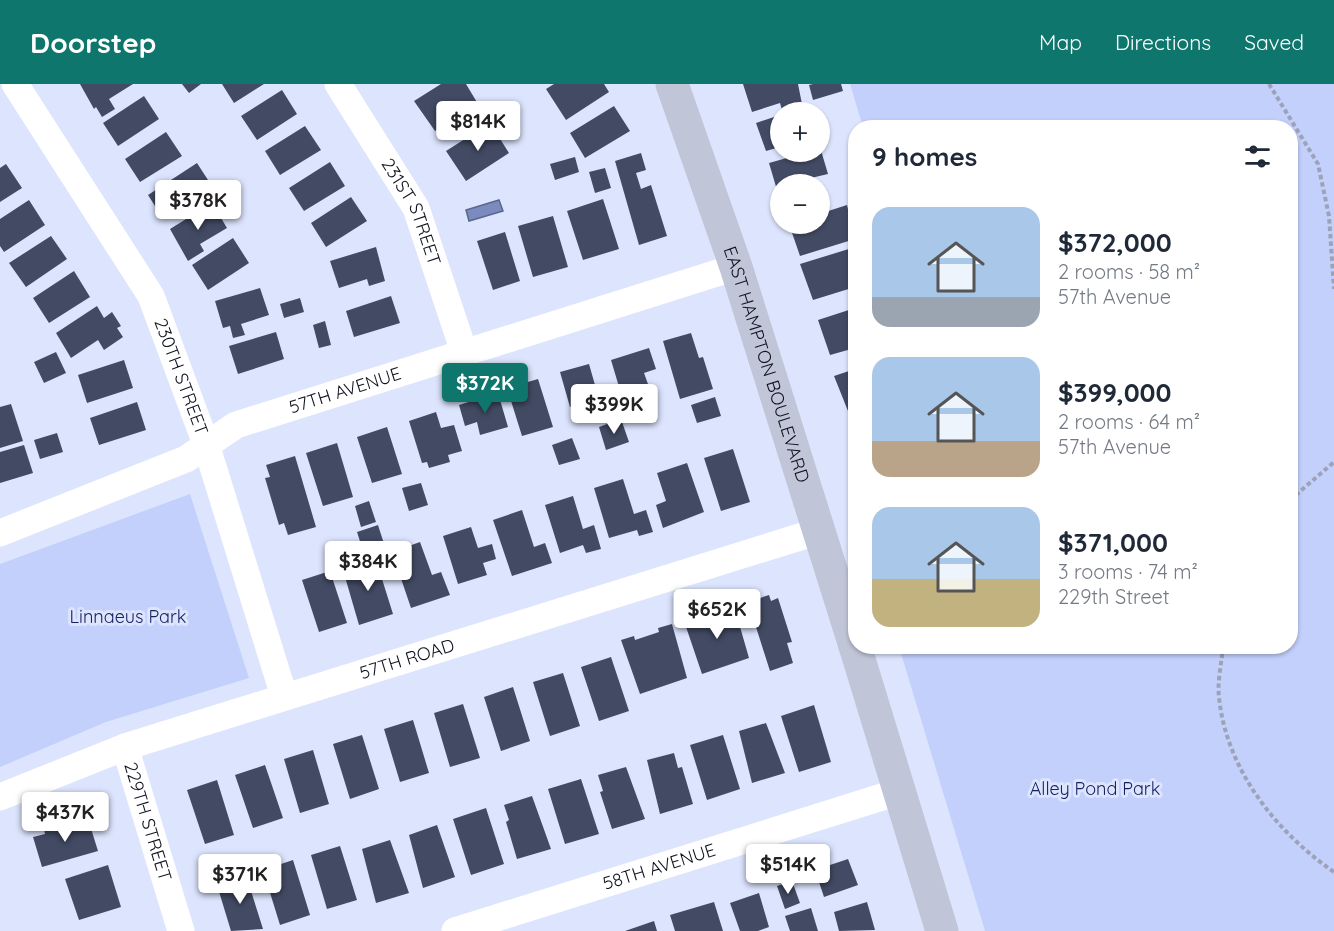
<!DOCTYPE html>
<meta charset="utf-8">
<style>
body{margin:0;font-family:Quicksand,sans-serif;background:#f6f6f7;color:#1f2937;height:100vh;display:flex;flex-direction:column;font-size:22px;white-space:nowrap}
*{box-sizing:border-box;margin:0}
p{font-size:20px;color:#747a83}
.icon{flex:none;width:33px;height:33px;fill:none;stroke:currentColor;stroke-width:2;stroke-linecap:round;stroke-linejoin:round}
.map{position:relative;flex:1;overflow:hidden}
.drawer{position:absolute;left:848px;top:36px;width:450px;height:534px;display:flex;flex-direction:column;background:#fff;border-radius:24px;box-shadow:0 2px 4px #0004}
.drawer>*{flex:none}
.fabs{position:absolute;left:770px;top:18px;display:grid;gap:12px}
.fabs a{display:grid;place-items:center;width:60px;height:60px;border-radius:50%;background:#fff;box-shadow:0 2px 4px #0004;font-size:30px}
.price{position:absolute;translate:-50% -51px;padding:0 14px;border-radius:6px;background:#fff;color:#222;font-size:20px;line-height:39px;filter:drop-shadow(0 2px 3px #0008)}
.price::after{content:'';position:absolute;left:50%;top:36px;width:18px;height:14px;margin-left:-9px;background:inherit;clip-path:polygon(0 0,100% 0,50% 100%)}
.price.selected{background:#0f766e;color:#fff}
ul{padding:0;list-style:none}
li{display:flex;align-items:center;gap:18px;height:150px;padding:0 24px}
li span{display:grid;place-items:center;flex:none;width:168px;height:120px;border-radius:18px;color:#555}
li>.icon{margin-inline-start:auto}
span .icon{width:72px;height:72px;fill:#fffc;stroke-width:1}
li b{font-size:26px}
h2{display:flex;justify-content:space-between;align-items:center;height:72px;padding:0 24px;font-size:26px}
header{display:flex;align-items:center;gap:36px;box-sizing:border-box;height:84px;padding:0 30px;background:#0f766e;color:#fff}
header strong{font-size:28px}
nav{display:flex;gap:33px;margin-inline-start:auto;font-size:21px}
.map>svg:first-child{display:block}
.green{fill:#c3d0fc}
.water{fill:#7b8abf;stroke:#5b668e;stroke-width:1.5}
.building{fill:#434b64}
.lines{fill:none;stroke-linecap:round;stroke-linejoin:round}
.path{stroke:#9ca2b7;stroke-width:4;stroke-dasharray:4.5 3;stroke-linecap:butt}
.street{stroke:#fff;stroke-width:27}
.secondary{stroke:#c0c5d8;stroke-width:33}
.labels{text-anchor:middle;stroke-width:6;stroke-linejoin:round;paint-order:stroke}
.street-label{font-size:18px;fill:#0f121d;stroke:#dde5fe}
.park-label{font-size:18px;fill:#192261;stroke:#dde5fe}
</style>
<header>
<strong>Doorstep</strong>
<nav><a>Map</a><a>Directions</a><a>Saved</a></nav>
</header>
<div class="map">
<svg width="1334" height="847" viewBox="0 0 1334 847">
<rect width="100%" height="100%" fill="#dde5fe"/>
<path class="green" d="M850,0h484v847h-349l-86,-284 391,-1v-518l-427,-1z
M190,410l59,184 -143,44 -106,45v-203z"/>
<path class="water" d="M499,116l4,11 -34,10 -3,-11z"/>
<path class="building" d="M80,0h53l-24,15 6,10 -13,8 -6,-10 -2,2z
M182,0h19l-12,9z
M222,0h42l-30,19z
M441,0h25l12,20 -43,27 -21,-30z
M554,0h50l5,8 -43,28 -20,-31z
M743,0h55l4,20 -20,6 -2,-7 -28,9z
M813,0h28l2,7 -30,9 -4,-15z
M282,6l15,24 -40,26 -16,-24z
M144,12l15,23 -41,27 -15,-23z
M614,22l16,25 -45,27 -15,-25z
M780,31v32l-14,4 -10,-28z
M490,39l19,30 -43,28 -20,-30z
M305,42l16,24 -41,25 -15,-24z
M166,48l16,24 -42,26 -15,-23z
M820,63l8,27 -17,4 2,6h-33v5l-3,1 -8,-27 39,-11h11z
M641,69l5,17 -10,3 5,16 10,-4 16,51 -28,9 -24,-84z
M575,73l4,15 -24,8 -5,-16z
M330,78l15,24 -41,25 -15,-23z
M197,79l11,17 -5,3 4,5 -45,29 -14,-22z
M6,80l16,24 -22,14v-34z
M605,84l6,20 -16,5 -6,-21z
M351,113l16,24 -41,26 -15,-24z
M603,115l16,50 -36,11 -16,-49z
M29,116l16,25 -41,27 -4,-6v-27z
M212,119l15,25 -27,16 4,7 -16,10 -18,-32z
M847,121l8,34 -55,17 -11,-32h30v-10z
M553,132l15,51 -35,10 -15,-51z
M505,148l15,49 -27,9 -16,-49z
M51,152l16,23 -41,28 -17,-24z
M233,154l16,25 -41,27 -16,-25z
M376,163l9,34 -16,5 -2,-7 -28,9 -9,-27z
M852,164l3,11v28l-42,13 -13,-36z
M74,187l16,26 -41,26 -16,-25z
M260,204l9,27 -28,9 4,11 -12,3 -3,-12 -7,2 -8,-27z
M391,212l9,27 -46,14 -8,-26z
M300,214l4,14 -20,6 -4,-14z
M97,222l7,12 8,-6 9,14 -4,2 6,9 -19,13 -6,-10 -27,18 -15,-25z
M855,224v40l-25,7 -12,-35z
M325,237l6,24 -12,3 -6,-23z
M276,248l8,27 -46,15 -9,-28z
M691,249l8,25 4,-1 10,32 -33,10 -17,-58z
M649,264l7,21 -12,4 9,25 -28,9 -14,-47z
M56,268l10,21 -22,10 -10,-21z
M124,276l9,28 -46,15 -9,-28z
M589,280l10,35 -29,8 -10,-35z
M855,285v40l-7,2 -14,-35z
M538,295l15,48 -31,9 -15,-48z
M498,309l10,34 -28,8 -3,-13 -12,4 -6,-21z
M715,313l6,19 -24,7 -6,-18z
M137,318l9,28 -47,15 -9,-27z
M11,320l12,37 -23,7v-41z
M436,328l5,16 13,-3 8,26 -14,4 2,7 -21,6 -2,-6 -5,1 -13,-42z
M621,335l8,23 -23,8 -7,-23z
M387,343l15,47 -30,9 -15,-46z
M57,349l6,19 -23,7 -6,-19z
M572,354l8,21 -21,6 -7,-20z
M337,359l16,54 -30,9 -17,-53z
M24,361l9,28 -33,10v-31z
M733,365l17,53 -29,9 -17,-53z
M295,372l21,71 -28,8 -4,-12 -5,2 -14,-47 5,-1 -4,-12z
M687,379l17,49 -41,16 -7,-23 10,-4 -9,-28z
M623,395l11,35 12,-4 7,22 -14,4 -2,-6 -28,8 -15,-50z
M421,399l7,22 -19,6 -7,-23z
M573,412l10,33 11,-4 7,24 -15,4 -3,-8 -23,8 -15,-48z
M369,417l7,21 -15,5 -6,-21z
M522,426l12,37 11,-4 7,20 -40,13 -19,-56z
M378,441l8,25 -21,7 -8,-25z
M471,443l7,21 14,-4 4,15 -13,4 4,12 -29,9 -15,-48z
M420,458l12,33 9,-3 9,23 -39,13 -19,-56z
M376,476l17,54 -34,11 -16,-55z
M330,487l17,52 -28,9 -17,-52z
M769,511l2,6 7,-3 14,44 -5,1 6,20 -23,8 -22,-69z
M734,522l15,52 -47,16 -18,-53 14,-4 1,3z
M672,540l15,54 -47,16 -19,-54 13,-4 1,4 24,-8 -1,-4z
M611,573l18,54 -30,10 -18,-54z
M563,589l17,53 -30,10 -17,-54z
M513,603l17,54 -29,10 -17,-54z
M463,620l17,54 -30,9 -16,-54z
M814,621l17,57 -32,10 -18,-56z
M413,636l16,53 -29,9 -16,-53z
M766,639l19,50 -33,10 -13,-52z
M362,651l17,54 -29,10 -17,-55z
M723,651l17,54 -33,11 -17,-55z
M313,666l16,54 -29,9 -16,-54z
M674,669l4,15 4,-1 11,37 -33,10 -13,-54z
M265,681l18,53 -30,10 -18,-53z
M626,683l19,52 -33,10 -12,-37 3,-1 -5,-16z
M581,695l18,55 -34,10 -17,-55z
M217,696l17,55 -29,9 -18,-54z
M532,712l19,53 -34,10 -11,-37 3,-2 -5,-15z
M486,724l18,56 -33,11 -18,-56z
M88,735l10,32 -56,16 -9,-30 12,-3 -1,-5z
M437,741l18,52 -32,11 -14,-53z
M390,756l19,53 -33,10 -14,-54z
M340,762l17,54 -30,9 -16,-54z
M848,775l10,26 -34,12 -9,-27z
M293,776l17,55 -30,10 -17,-55z
M108,781l13,42 -42,13 -14,-41z
M246,791l17,54 -32,2 -14,-46z
M792,797l8,22 -15,6 -8,-23z
M759,809l10,34 -11,4h-18l-10,-28z
M714,818l9,29h-48l-5,-16z
M867,818l8,28 -36,1 -5,-19z
M811,824l7,23h-28l-5,-15z
M654,837l3,10h-32z"/>
<g class="lines">
<path class="path" d="M1269,0l49,80 11,52 5,73
M1290,416l44,-38
M1223,562c-1,16 -6,35 -4,51 7,72 57,135 115,175"/>
<g class="street">
<path id="s1" d="M15,0l136,212 55,148 78,252"/>
<path id="s2" d="M338,0l78,124 48,144"/>
<path id="s3" d="M0,449l186,-74 50,-34 500,-158"/>
<path id="s4" d="M125,663l56,184"/>
<path id="s5" d="M0,713l125,-50 694,-216"/>
<path id="s6" d="M455,847l443,-139"/>
</g>
<g class="secondary">
<path id="s7" d="M672,0l64,183 119,379"/>
<path d="M855,562l87,285"/>
</g>
</g>
<g class="labels">
<g class="street-label">
<text dy="6" stroke="none"><textPath href="#s2" startOffset="148">231ST STREET</textPath></text>
<text dy="6" stroke="none"><textPath href="#s7" startOffset="296">EAST HAMPTON BOULEVARD</textPath></text>
<text dy="6" stroke="none"><textPath href="#s1" startOffset="338">230TH STREET</textPath></text>
<text dy="6" stroke="none"><textPath href="#s3" startOffset="375">57TH AVENUE</textPath></text>
<text dy="6" stroke="none"><textPath href="#s5" startOffset="430">57TH ROAD</textPath></text>
<text dy="6" stroke="none"><textPath href="#s4" startOffset="78">229TH STREET</textPath></text>
<text dy="6" stroke="none"><textPath href="#s6" startOffset="214">58TH AVENUE</textPath></text>
</g>
<g class="park-label">
<text x="128" y="539">Linnaeus Park</text>
<text x="1095" y="711">Alley Pond Park</text>
</g>
</g>
</svg>
<div class="fabs">
<a>+</a>
<a>−</a>
</div>
<b class="price" style="left:478px;top:68px">$814K</b>
<b class="price" style="left:198px;top:147px">$378K</b>
<b class="price selected" style="left:485px;top:330px">$372K</b>
<b class="price" style="left:614px;top:351px">$399K</b>
<b class="price" style="left:368px;top:508px">$384K</b>
<b class="price" style="left:717px;top:556px">$652K</b>
<b class="price" style="left:65px;top:759px">$437K</b>
<b class="price" style="left:788px;top:811px">$514K</b>
<b class="price" style="left:240px;top:821px">$371K</b>
<section class="drawer">
<h2>9 homes<svg class="icon" aria-label="filters" viewBox="0 0 24 24"><path d="M4 7h16M4 17h16"/><circle cx="9" cy="7" r="2"/><circle cx="15" cy="17" r="2"/></svg></h2>
<ul>
<li><span style="background:linear-gradient(#a9c7e8 75%,#9aa5b1 0)"><svg class="icon" aria-label="home" viewBox="0 0 24 24"><path d="M3 11l9-7 9 7M6 9v11h12V9"/></svg></span><div><b>$372,000</b><p>2 rooms · 58 m²</p><p>57th Avenue</p></div></li>
<li><span style="background:linear-gradient(#a9c7e8 70%,#b9a48a 0)"><svg class="icon" aria-label="home" viewBox="0 0 24 24"><path d="M3 11l9-7 9 7M6 9v11h12V9"/></svg></span><div><b>$399,000</b><p>2 rooms · 64 m²</p><p>57th Avenue</p></div></li>
<li><span style="background:linear-gradient(#a9c7e8 60%,#c2b280 0)"><svg class="icon" aria-label="home" viewBox="0 0 24 24"><path d="M3 11l9-7 9 7M6 9v11h12V9"/></svg></span><div><b>$371,000</b><p>3 rooms · 74 m²</p><p>229th Street</p></div></li>
</ul>
</section>
</div>
